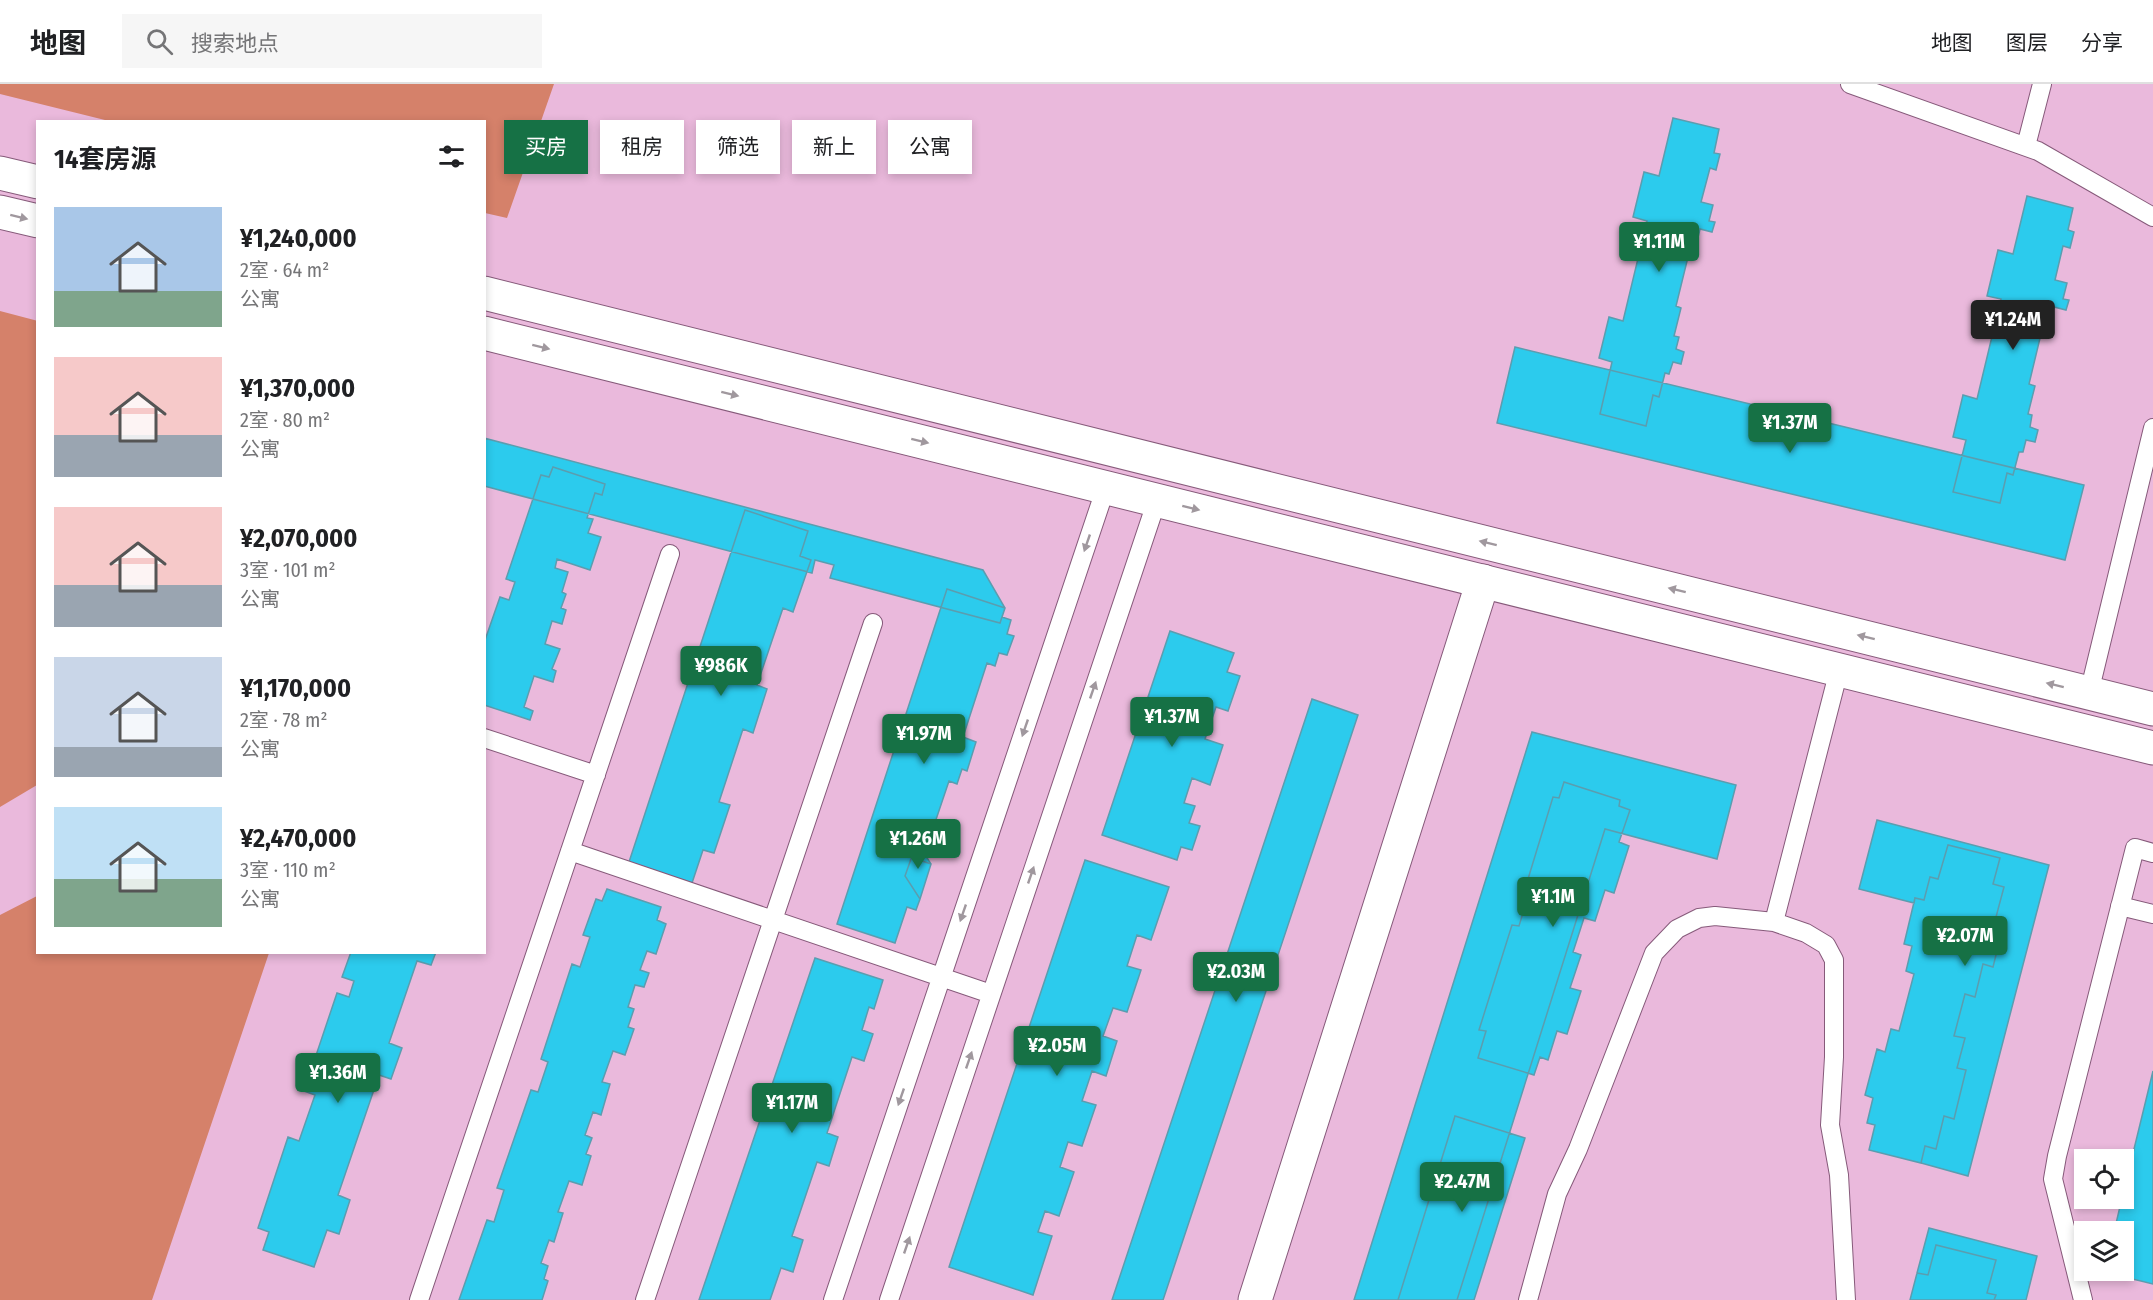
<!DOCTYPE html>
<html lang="zh">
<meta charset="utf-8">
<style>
body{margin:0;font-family:"Fira Sans Condensed","Noto Sans SC",sans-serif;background:#f6f6f6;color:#202124;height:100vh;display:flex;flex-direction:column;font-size:22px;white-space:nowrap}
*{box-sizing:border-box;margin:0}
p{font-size:20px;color:#757577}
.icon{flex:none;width:33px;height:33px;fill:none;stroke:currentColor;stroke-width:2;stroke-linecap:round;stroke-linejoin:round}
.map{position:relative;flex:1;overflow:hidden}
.drawer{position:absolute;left:36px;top:36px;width:450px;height:834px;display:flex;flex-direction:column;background:#fff;border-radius:0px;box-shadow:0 3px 9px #0003}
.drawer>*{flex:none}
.top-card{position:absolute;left:504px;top:36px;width:570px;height:54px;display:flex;gap:12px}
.controls{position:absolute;left:2074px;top:1065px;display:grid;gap:12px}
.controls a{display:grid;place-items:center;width:60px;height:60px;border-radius:0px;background:#fff;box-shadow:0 3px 9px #0003;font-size:30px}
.price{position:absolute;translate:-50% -51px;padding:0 14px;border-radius:6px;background:#167145;color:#fff;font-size:20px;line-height:39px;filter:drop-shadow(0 2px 3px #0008)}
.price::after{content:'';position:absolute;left:50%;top:36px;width:18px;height:14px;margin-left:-9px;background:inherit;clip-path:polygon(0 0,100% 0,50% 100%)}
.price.on{background:#222;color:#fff}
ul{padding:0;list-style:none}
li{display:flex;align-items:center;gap:18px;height:150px;padding:0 18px}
li span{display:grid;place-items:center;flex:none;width:168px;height:120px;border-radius:0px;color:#555}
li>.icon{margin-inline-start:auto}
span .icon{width:72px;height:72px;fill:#fffc;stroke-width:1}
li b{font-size:26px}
h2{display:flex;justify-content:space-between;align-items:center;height:72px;padding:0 18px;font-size:26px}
.chip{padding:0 21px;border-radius:0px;background:#fff;box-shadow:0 3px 9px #0003;font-size:21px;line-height:54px}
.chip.on{background:#167145;color:#fff}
header{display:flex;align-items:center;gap:36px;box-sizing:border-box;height:84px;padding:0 30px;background:#fff;border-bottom:2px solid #e0e0e0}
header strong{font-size:28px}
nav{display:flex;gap:33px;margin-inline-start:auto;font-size:21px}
.search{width:420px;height:54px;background:#f6f6f6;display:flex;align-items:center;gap:15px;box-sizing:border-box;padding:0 21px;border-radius:0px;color:#757577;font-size:22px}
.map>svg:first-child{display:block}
.green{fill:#d5816a}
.building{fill:#2ccbed;stroke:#5b9daf;stroke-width:1.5}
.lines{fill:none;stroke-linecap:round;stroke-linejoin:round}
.service-casing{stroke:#865a7a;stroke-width:20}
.minor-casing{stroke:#865a7a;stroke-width:35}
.tertiary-casing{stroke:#865a7a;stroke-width:35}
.service{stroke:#fff;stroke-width:18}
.minor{stroke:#fff;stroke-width:33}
.tertiary{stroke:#fff;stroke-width:33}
.oneway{fill:#a0989e}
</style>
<header>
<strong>地图</strong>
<div class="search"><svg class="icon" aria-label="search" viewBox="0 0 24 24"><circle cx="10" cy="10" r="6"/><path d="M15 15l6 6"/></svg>搜索地点</div>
<nav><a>地图</a><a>图层</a><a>分享</a></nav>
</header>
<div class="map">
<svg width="2153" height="1216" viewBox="0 0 2153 1216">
<rect width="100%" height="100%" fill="#eab9dc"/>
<path class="green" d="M0,0h554l-47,134 -22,-5 -1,-91h-371l-113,-28z
M0,227l38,10 -1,464 -37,22z
M37,812l1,56 231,1 -117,347h-152v-385z"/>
<path class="building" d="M1673,34l46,11 -5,24 6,1 -4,16 -6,-2 -9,34 12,3 -4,16 6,1 -3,10 -12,-3 -7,29 -5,-1 -12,49 5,2 -7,28 5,1 -3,12 8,3 -3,12 -8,-2 -4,12 -4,-1 -6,24 -6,-2 -7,31 -46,-12 12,-52 -13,-4 10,-41 14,4 24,-100 -14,-4 11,-45 15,4z
M2027,112l46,12 -5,22 6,2 -4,16 -7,-2 -8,34 12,3 -4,16 6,1 -3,10 -12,-3 -7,29 -6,-2 -12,50 6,2 -7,28 4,1 -2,12 8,3 -3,12 -9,-2 -3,12h-4l-6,23 -6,-2 -7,30 -47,-11 13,-52 -13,-3 10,-42 14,4 24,-100 -14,-3 11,-46 15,4z
M1515,263l569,138 -19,75 -568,-137z
M484,354l499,132 22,38 -5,15 -170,-45 4,-13 -19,-5 -3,13 -328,-87z
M553,383l52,17 -3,11 -7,-2 -8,25 6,1 -5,14 13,4 -11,33 -33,-11 -2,9 13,4 -6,20 4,2 -5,14 5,2 -4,14 -10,-3 -7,23 15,5 -8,20 4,2 -3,11 -19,-6 -10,31 9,4 -3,9 -46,-15v-62l16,-46 9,3 6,-18 -9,-3 35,-104 8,2z
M745,426l63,21 -8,25 11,4 -18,52 -10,-4 -26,77 10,4 -14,44 -10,-4 -24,73 11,3 -16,48 -11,-3 -11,33 -63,-21z
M947,505l58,19 -3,9 9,3 -4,14 7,2 -7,19 -8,-2 -4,13 -8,-3 -24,74 13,5 -9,29 -5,-2 -5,15 -8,-3 -27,80 9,3 -11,35 -4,11 -9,-3 -12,36 -58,-19z
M1170,547l64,22 -7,19 13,4 -12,35 -12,-4 -11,32 18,6 -13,40 -18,-7 -8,25 11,3 -6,17 11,3 -8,24 -11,-3 -4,13 -75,-25z
M1312,615l46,16 -195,585h-51z
M1532,648l204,53 -19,74 -112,-30 -148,471h-103z
M1564,698l56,18 -1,6 11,4 -11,32 10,4 -15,47 -9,-3 -10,31 -11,-3 -11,34 8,3 -11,33 11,3 -14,43 -10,-3 -9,29 -8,-3 -6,18 -56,-17 8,-27 -7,-1 33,-105 7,1 7,-23 -5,-1 32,-105 6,1z
M1877,736l172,45 -81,311 -47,-13 4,-17 11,3 8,-33 10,3 12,-49 -9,-2 8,-30 -11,-2 11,-42 10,3 8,-33 10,3 12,-48 -9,-2 8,-30 -11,-3 7,-26 -52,-13 -10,34 -8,-2 -6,23 -9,-2 -1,5 -55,-14z
M917,758l14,22 -11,35 -15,-23z
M1948,761l52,13 -7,26 11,3 -8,30 9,2 -12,48 -10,-3 -8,33 -10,-3 -11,42 11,2 -8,30 9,2 -12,49 -10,-3 -8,33 -11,-3 -4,17 -52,-13 6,-25 -8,-2 6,-25 -8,-3 12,-46 8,3 6,-23 8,2 15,-57 -8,-3 6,-25 -8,-2 11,-46 9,2 6,-23 8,2z
M1085,776l84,27 -18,53 -14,-5 -10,31 14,4 -14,42 -14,-4 -10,28 14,5 -11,35 -14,-5 -10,30 14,4 -14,41 -14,-4 -8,25 14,5 -15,44 -14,-5 -7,21 14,4 -19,59 -84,-28z
M607,805l54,18 -4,13 9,4 -10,30 -9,-3 -7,19 9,3 -5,14 -9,-2 -7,22 6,2 -6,18 6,2 -9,26 -12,-4 -11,31 8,2 -9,31 -8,-3 -8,23 7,3 -6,16 5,2 -9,29 -13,-4 -11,31 5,1 -9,29 -5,-2 -8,23 7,3 -4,13 4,2 -6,19h-83l28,-80 7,2 10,-32 -7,-2 34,-98 7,2 10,-30 -7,-3 31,-95 8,3 10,-30 -7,-2 13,-36 6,2z
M351,868h85l-5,13 -14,-4 -28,82 13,5 -11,31 -12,-4 -41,120 12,5 -11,34 -12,-4 -13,37 -51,-17 6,-18 -11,-4 30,-91 11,4 16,-46 -11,-4 33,-98 12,4 5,-16 -12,-4z
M815,874l68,22 -9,29 -5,-2 -7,23 11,4 -9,27 -12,-4 -25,76 11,4 -9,29 -12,-4 -25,74 11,4 -10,32 -12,-4 -11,32h-71z
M2153,987v213l-49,-12v-2h20v-38h-10l8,-34h2v-8z
M1455,1032l70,22 -51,162h-76z
M1929,1144l108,28 -11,44h-32l2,-5 -9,-2 9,-33 -60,-15 -8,30 -11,-2z
M1936,1161l60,15 -9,33 9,2 -2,5h-84l7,-27 11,2z"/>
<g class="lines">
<defs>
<path id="service" d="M1850,0l188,67 115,66
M2026,62l16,-62
M2089,609l64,-265
M484,654l112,37
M570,767l421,143
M2120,822l33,8
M1774,838l65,-252
M419,1216l251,-746
M645,1216l228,-677
M833,1216l273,-813
M889,1216l268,-800
M1528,1216l29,-106 21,-45 76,-196 23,-24 22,-11 16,-2 59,6 32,11 20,12 8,15v97l-4,68 9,50 7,125
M2083,1216l-30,-121 4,-23 78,-308 18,5"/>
<path id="minor" d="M1255,1216l228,-719"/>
<path id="tertiary" d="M0,89l38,9
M0,128l38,9
M484,209l1669,416
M484,249l1669,415"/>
</defs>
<use href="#service" class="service-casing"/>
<use href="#minor" class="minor-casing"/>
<use href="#tertiary" class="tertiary-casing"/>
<use href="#service" class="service"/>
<use href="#minor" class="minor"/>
<use href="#tertiary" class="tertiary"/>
</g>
<defs><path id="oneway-solid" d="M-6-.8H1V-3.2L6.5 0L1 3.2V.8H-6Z" transform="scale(1.5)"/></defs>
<g class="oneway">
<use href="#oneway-solid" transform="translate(19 133) rotate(14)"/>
<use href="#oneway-solid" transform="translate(541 263) rotate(14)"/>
<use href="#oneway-solid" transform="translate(730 310) rotate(14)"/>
<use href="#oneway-solid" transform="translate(920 357) rotate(14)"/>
<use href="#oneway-solid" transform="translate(1191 424) rotate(14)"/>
<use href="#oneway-solid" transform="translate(1087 459) rotate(109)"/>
<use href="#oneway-solid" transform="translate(1488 459) rotate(-166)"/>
<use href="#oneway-solid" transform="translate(1677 506) rotate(-166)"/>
<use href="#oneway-solid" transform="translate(1866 553) rotate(-166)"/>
<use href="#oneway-solid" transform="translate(2055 601) rotate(-166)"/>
<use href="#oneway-solid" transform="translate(1093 606) rotate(-71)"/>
<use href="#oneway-solid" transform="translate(1025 644) rotate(109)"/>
<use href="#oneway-solid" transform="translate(1031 791) rotate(-71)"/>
<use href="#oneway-solid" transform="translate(963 829) rotate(109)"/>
<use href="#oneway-solid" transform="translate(969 976) rotate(-71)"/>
<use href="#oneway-solid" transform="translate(901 1013) rotate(109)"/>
<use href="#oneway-solid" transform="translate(907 1161) rotate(-71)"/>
</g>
</svg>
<div class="controls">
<a><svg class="icon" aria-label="locate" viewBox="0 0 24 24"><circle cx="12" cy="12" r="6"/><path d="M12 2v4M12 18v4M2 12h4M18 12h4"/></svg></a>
<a><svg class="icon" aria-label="layers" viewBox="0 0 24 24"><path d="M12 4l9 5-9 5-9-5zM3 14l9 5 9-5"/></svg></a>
</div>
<b class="price" style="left:1659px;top:189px">¥1.11M</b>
<b class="price on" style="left:2013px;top:267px">¥1.24M</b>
<b class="price" style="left:1790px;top:370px">¥1.37M</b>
<b class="price" style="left:721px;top:613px">¥986K</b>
<b class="price" style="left:1172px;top:664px">¥1.37M</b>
<b class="price" style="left:924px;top:681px">¥1.97M</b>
<b class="price" style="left:918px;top:786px">¥1.26M</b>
<b class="price" style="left:1553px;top:844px">¥1.1M</b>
<b class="price" style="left:1965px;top:883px">¥2.07M</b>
<b class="price" style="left:1236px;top:919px">¥2.03M</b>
<b class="price" style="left:1057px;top:993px">¥2.05M</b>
<b class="price" style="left:338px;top:1020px">¥1.36M</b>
<b class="price" style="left:792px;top:1050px">¥1.17M</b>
<b class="price" style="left:1462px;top:1129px">¥2.47M</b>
<div class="top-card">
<a class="chip on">买房</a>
<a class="chip">租房</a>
<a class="chip">筛选</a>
<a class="chip">新上</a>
<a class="chip">公寓</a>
</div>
<section class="drawer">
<h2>14套房源<svg class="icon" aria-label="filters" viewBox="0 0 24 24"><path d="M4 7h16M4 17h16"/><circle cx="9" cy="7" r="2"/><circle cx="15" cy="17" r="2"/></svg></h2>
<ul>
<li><span style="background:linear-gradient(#a9c7e8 70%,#7fa58c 0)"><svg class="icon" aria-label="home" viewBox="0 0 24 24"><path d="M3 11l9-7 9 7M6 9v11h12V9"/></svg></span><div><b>¥1,240,000</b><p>2室 · 64 m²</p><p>公寓</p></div></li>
<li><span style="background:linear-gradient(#f6c9c9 65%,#9aa5b1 0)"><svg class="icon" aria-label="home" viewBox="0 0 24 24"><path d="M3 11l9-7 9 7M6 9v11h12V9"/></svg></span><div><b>¥1,370,000</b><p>2室 · 80 m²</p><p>公寓</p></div></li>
<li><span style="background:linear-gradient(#f6c9c9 65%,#9aa5b1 0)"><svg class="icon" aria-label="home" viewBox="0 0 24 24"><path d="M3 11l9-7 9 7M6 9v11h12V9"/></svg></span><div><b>¥2,070,000</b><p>3室 · 101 m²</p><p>公寓</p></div></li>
<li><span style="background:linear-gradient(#c9d6e8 75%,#9aa5b1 0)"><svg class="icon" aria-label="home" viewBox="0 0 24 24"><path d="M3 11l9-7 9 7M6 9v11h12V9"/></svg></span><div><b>¥1,170,000</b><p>2室 · 78 m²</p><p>公寓</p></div></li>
<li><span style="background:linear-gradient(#bfe0f5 60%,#7fa58c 0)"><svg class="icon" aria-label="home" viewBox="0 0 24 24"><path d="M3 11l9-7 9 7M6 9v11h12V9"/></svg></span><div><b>¥2,470,000</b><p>3室 · 110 m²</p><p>公寓</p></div></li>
</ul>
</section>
</div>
